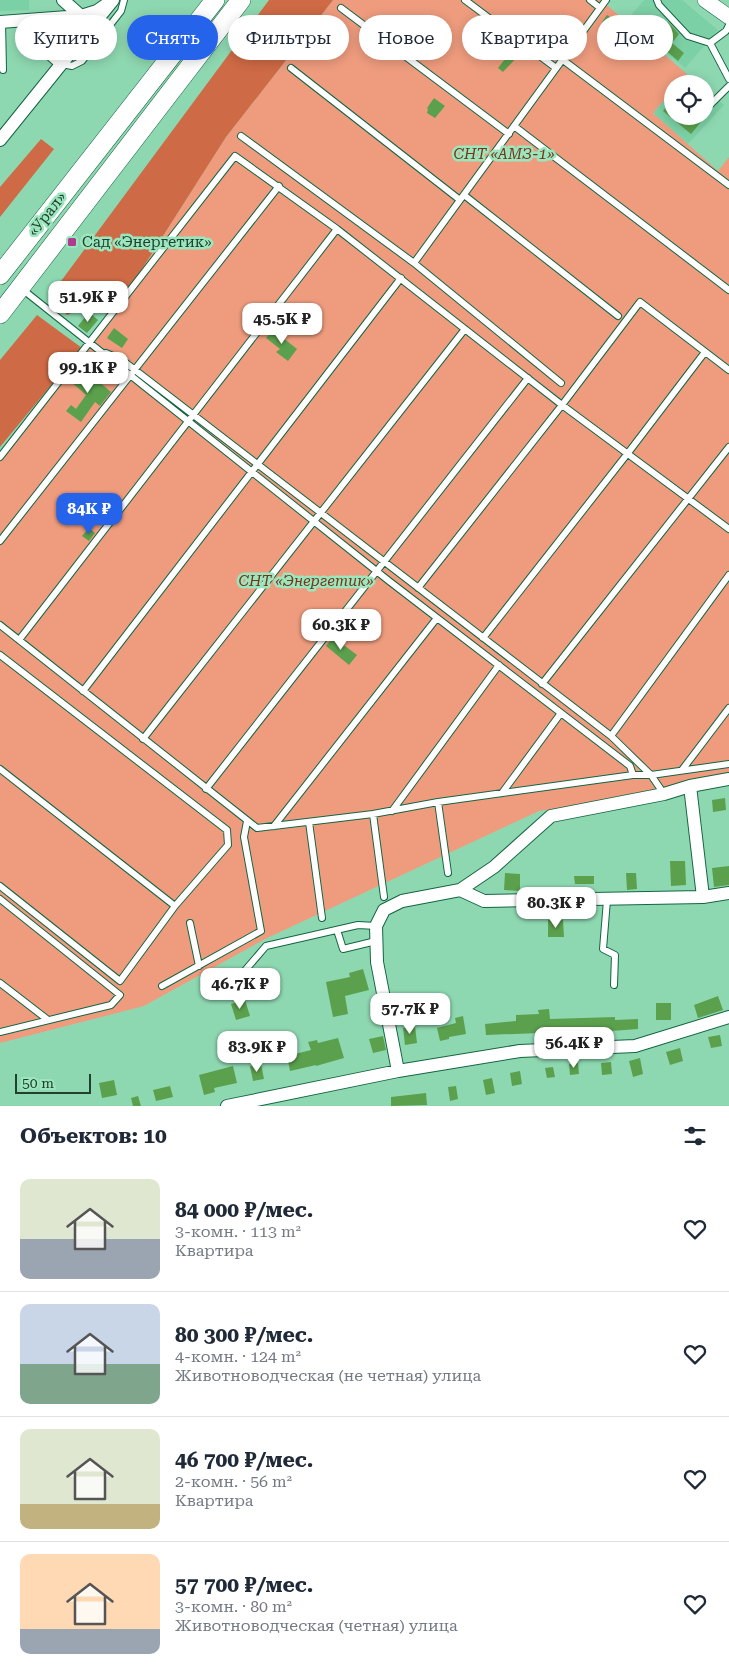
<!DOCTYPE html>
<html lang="ru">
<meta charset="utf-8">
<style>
body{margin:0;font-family:"Roboto Serif",serif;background:#f6f6f7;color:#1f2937;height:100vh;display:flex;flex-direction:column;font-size:19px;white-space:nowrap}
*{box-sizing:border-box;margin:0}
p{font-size:16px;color:#747a83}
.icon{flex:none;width:28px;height:28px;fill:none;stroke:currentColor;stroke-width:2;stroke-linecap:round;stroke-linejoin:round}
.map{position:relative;height:1106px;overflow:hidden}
.details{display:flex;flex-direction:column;background:#fff;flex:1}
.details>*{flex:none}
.guide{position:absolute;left:15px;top:15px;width:700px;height:45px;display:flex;gap:10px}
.buttons{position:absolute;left:664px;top:75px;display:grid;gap:10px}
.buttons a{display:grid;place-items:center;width:50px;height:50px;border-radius:50%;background:#fff;box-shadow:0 2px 12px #0003;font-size:25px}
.scale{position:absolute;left:15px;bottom:12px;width:76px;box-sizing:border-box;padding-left:5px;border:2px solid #214030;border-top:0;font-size:14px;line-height:18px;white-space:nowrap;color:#214030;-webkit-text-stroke:4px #9be6bd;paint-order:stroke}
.price{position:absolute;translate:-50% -42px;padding:0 11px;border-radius:10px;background:#fff;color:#222;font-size:16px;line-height:32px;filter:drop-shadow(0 1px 2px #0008)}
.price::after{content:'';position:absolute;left:50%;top:30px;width:15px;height:11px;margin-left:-8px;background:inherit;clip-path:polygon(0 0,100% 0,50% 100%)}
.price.on{background:#2563eb;color:#fff}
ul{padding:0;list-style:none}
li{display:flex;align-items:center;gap:15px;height:125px;padding:0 20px}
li+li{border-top:1px solid #e0e1e3}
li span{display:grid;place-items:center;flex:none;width:140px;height:100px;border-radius:10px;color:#555}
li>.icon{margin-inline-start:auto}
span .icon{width:60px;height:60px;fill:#fffc;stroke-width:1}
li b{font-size:21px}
h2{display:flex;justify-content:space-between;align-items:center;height:60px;padding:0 20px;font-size:21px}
.tag{padding:0 18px;border-radius:22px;background:#fff;box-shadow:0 2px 12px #0003;font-size:18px;line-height:45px}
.tag.on{background:#2563eb;color:#fff}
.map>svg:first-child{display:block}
.built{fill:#7cd0a5}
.green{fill:#ef9c7e}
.forest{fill:#ce6a45}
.building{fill:#5ba04d}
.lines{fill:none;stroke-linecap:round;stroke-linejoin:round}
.service-casing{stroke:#146543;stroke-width:8}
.minor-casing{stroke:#146543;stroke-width:14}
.tertiary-casing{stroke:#146543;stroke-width:16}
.primary-casing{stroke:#146543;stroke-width:20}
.service{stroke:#fff;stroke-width:6}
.minor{stroke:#fff;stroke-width:12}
.tertiary{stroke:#fff;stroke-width:15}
.primary{stroke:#fff;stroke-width:19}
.poi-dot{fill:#b03a91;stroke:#9be6bd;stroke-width:2}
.labels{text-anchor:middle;stroke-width:5;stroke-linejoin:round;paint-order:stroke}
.park-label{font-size:15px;font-style:italic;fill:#76341b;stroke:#9be6bd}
.street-label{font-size:15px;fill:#214030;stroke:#9be6bd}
.poi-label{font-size:15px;fill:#214030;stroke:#9be6bd;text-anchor:start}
</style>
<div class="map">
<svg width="729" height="1106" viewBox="0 0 729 1106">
<rect width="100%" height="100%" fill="#8ed8b1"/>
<path class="built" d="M0,0h29v10l-29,1z
M644,0h38l36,30 -33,38 -58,-48z
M705,90l19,15 -36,39 -35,-31 19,-22v25h33z"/>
<path class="green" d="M333,0h268l86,74 -8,10h-7v7l-19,22 65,58 11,-14v624l-190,30 -274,128 -121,67 -144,37v-589l112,-138 114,-179z
M73,24l3,4c0,9 -12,23 -21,23l-9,-10 -3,-10 5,-5z"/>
<path class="forest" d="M269,0h64l-107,137 -114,179 -24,-10 -21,9 -17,-19z
M41,139l13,10 -54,68v-30z
M37,315l45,33 -82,99v-87z"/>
<path class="building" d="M607,15l8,6 -6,7 -7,-6z
M668,22l11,12 -7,9 12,10 -6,8 -25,-22z
M512,50l7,5 -16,17 -5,-4z
M434,98l11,8 -10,12 -8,-5 1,-4 -1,-1z
M672,100v16h34l-15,18 -28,-23z
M89,312l9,8 -11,13 -9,-7z
M114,328l14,11 -6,9 -15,-10z
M273,330l24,19 -9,12 -12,-9 4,-3 -14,-11z
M82,367l29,25 -11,14 -5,-4 -14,20 -15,-11 5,-6 5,4 10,-14 -16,-14z
M89,528l6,5 -6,8 -7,-5z
M333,637l24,18 -8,10 -23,-19z
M725,798l1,12 -13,2 -1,-12z
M670,861h15l1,24 -15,1z
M729,866v19l-15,2 -2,-19z
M505,873l15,1v17l-16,-1z
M626,873h10l1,16 -10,1z
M574,876h20v8h-19z
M548,920h15l1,17h-16z
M363,969l6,21 -24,6 3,18 -15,3 -7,-35 24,-5 -1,-4z
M718,996l5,14 -25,8 -4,-13z
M245,1000l5,16 -14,4 -5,-16z
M656,1003h15v17h-15z
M549,1009l1,10 65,-2v3l23,-1v10l-66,5 -32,1v-2l-54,2 -1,-11 31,-3v-6l23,-1 -1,-4z
M463,1016l3,18 -17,3v2l-9,2 -3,-13 19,-5 -1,-5z
M415,1026l2,17 -12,2 -2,-17z
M720,1035l2,11 -11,2 -3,-11z
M383,1036l3,14 -13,3 -4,-14z
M338,1038l6,20 -28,8v-1l-26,6 -3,-15 24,-6 -3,-8 9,-2 1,3z
M680,1048l3,13 -13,4 -4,-13z
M640,1058l3,16 -10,3 -4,-16z
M611,1062l1,12 -10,1 -1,-12z
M578,1063l1,11 -9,1 -1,-11z
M261,1064l3,15 -11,2 -3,-15z
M233,1066l4,17 -23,5 1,4 -11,3 -5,-20z
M553,1067l2,10 -8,1 -2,-10z
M520,1071l2,13 -10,2 -2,-13z
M492,1078l3,15 -9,2 -3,-15z
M114,1080l3,15 -15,3 -3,-15z
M170,1086l3,11 -17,4 -3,-11z
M456,1086l2,13 -8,2 -2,-14z
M426,1093l1,12 -36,1v-9z
M138,1096l3,10h-8l-2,-8z"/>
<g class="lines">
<defs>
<path id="service" d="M465,0l91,68
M590,0l10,8
M657,0l2,5 29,31 22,7 16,-12 3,-6
M341,8l168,126
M2,21l1,49
M710,43l19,36
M563,60l166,125
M62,64l10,2 10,-5 39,-50 3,-11
M291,68l169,132
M708,107l21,-21
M514,126l215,164
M241,136l173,127 147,120
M464,195l154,121
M414,263l192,-263
M22,289l367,292 241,185 3,9h18l13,19
M106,353l16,7 489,376 40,39 78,-11
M0,457l235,-301 102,73 225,176 167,124
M0,541l279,-355
M418,588l144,-183 78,-103 89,68
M0,625l257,203 116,-14 65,-12 195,-27
M483,638l145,-185 77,-101
M19,640l318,-411
M0,655l227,175 1,15 -53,61 -55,75 -120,-95
M542,684l187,-237
M83,691l318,-413
M611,736l118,-161
M143,739l322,-410
M0,769l175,137
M682,770l47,-62
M206,789l322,-411
M502,793l59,-80
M438,802l10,71
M392,811l107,-146
M373,814l11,83
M309,822l13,96
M274,826l163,-208
M0,899l120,96 -9,10 -111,27
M607,900l-4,49 12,6 -1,30
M190,923l9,43
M337,930l6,19 33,-8
M236,981l30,-35 92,-21 18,1
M0,983l48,37
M162,986l99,-55 -17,-94 3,-16"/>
<path id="minor" d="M63,0l18,16
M39,19c-5,25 5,29 22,44
M0,22l81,-6 16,-5 10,-7
M0,140l113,-140
M690,786l13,111
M460,890l24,11 219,-4 26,-4
M398,1071l-21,-109 -1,-36 8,-16 18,-9 58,-11 34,-23 57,-51 113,-22 26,-8 39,-7
M227,1106l171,-35 122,-20 115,-5 94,-29"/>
<path id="tertiary" d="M705,0l24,17"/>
<path id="primary" d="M0,275l215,-275
M0,314l241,-314"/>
</defs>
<use href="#service" class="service-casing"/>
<use href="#minor" class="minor-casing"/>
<use href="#tertiary" class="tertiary-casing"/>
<use href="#primary" class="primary-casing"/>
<use href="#service" class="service"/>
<use href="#minor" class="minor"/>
<use href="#tertiary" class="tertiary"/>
<use href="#primary" class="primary"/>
</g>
<rect class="poi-dot" x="67" y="237" width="10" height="10" rx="2.5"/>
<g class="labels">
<g class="park-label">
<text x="504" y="159">СНТ «АМЗ-1»</text>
<text x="306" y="586">СНТ «Энергетик»</text>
</g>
<g class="street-label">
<text transform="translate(47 214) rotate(-52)" y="5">«Урал»</text>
</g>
<g class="poi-label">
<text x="82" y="247">Сад «Энергетик»</text>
</g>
</g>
</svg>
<div class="buttons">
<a><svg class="icon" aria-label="locate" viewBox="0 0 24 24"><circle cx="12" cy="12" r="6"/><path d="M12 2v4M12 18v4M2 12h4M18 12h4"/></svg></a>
</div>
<div class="scale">50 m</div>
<b class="price" style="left:88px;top:323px">51.9K ₽</b>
<b class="price" style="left:282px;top:345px">45.5K ₽</b>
<b class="price" style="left:88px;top:394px">99.1K ₽</b>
<b class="price on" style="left:89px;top:535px">84K ₽</b>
<b class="price" style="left:341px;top:651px">60.3K ₽</b>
<b class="price" style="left:556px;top:929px">80.3K ₽</b>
<b class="price" style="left:240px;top:1010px">46.7K ₽</b>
<b class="price" style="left:410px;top:1035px">57.7K ₽</b>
<b class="price" style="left:574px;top:1069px">56.4K ₽</b>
<b class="price" style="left:257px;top:1073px">83.9K ₽</b>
<div class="guide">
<a class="tag">Купить</a>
<a class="tag on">Снять</a>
<a class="tag">Фильтры</a>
<a class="tag">Новое</a>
<a class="tag">Квартира</a>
<a class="tag">Дом</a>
</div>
</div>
<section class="details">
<h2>Объектов: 10<svg class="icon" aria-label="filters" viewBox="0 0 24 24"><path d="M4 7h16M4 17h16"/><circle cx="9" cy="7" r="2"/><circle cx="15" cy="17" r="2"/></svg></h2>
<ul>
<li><span style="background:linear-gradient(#dfe7d0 60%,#9aa5b1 0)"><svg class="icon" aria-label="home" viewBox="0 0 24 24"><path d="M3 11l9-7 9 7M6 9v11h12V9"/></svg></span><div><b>84 000 ₽/мес.</b><p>3-комн. · 113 m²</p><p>Квартира</p></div><svg class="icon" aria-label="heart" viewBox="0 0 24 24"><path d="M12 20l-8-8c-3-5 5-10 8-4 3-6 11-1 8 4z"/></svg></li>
<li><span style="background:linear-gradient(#c9d6e8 60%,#7fa58c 0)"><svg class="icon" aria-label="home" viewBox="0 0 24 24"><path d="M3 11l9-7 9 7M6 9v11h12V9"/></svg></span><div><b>80 300 ₽/мес.</b><p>4-комн. · 124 m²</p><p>Животноводческая (не четная) улица</p></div><svg class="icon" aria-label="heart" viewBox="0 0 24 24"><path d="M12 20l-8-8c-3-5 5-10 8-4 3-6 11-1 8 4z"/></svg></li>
<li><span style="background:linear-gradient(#dfe7d0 75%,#c2b280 0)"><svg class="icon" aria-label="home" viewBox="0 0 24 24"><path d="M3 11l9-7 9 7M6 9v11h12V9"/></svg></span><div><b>46 700 ₽/мес.</b><p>2-комн. · 56 m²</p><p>Квартира</p></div><svg class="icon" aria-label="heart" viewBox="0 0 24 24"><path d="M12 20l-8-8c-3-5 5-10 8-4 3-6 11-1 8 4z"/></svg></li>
<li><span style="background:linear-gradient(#ffd9b3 75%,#9aa5b1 0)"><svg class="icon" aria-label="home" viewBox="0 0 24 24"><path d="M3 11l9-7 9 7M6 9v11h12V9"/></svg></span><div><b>57 700 ₽/мес.</b><p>3-комн. · 80 m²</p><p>Животноводческая (четная) улица</p></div><svg class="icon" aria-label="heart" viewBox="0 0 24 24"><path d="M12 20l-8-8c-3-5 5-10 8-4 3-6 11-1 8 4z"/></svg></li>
</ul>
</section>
